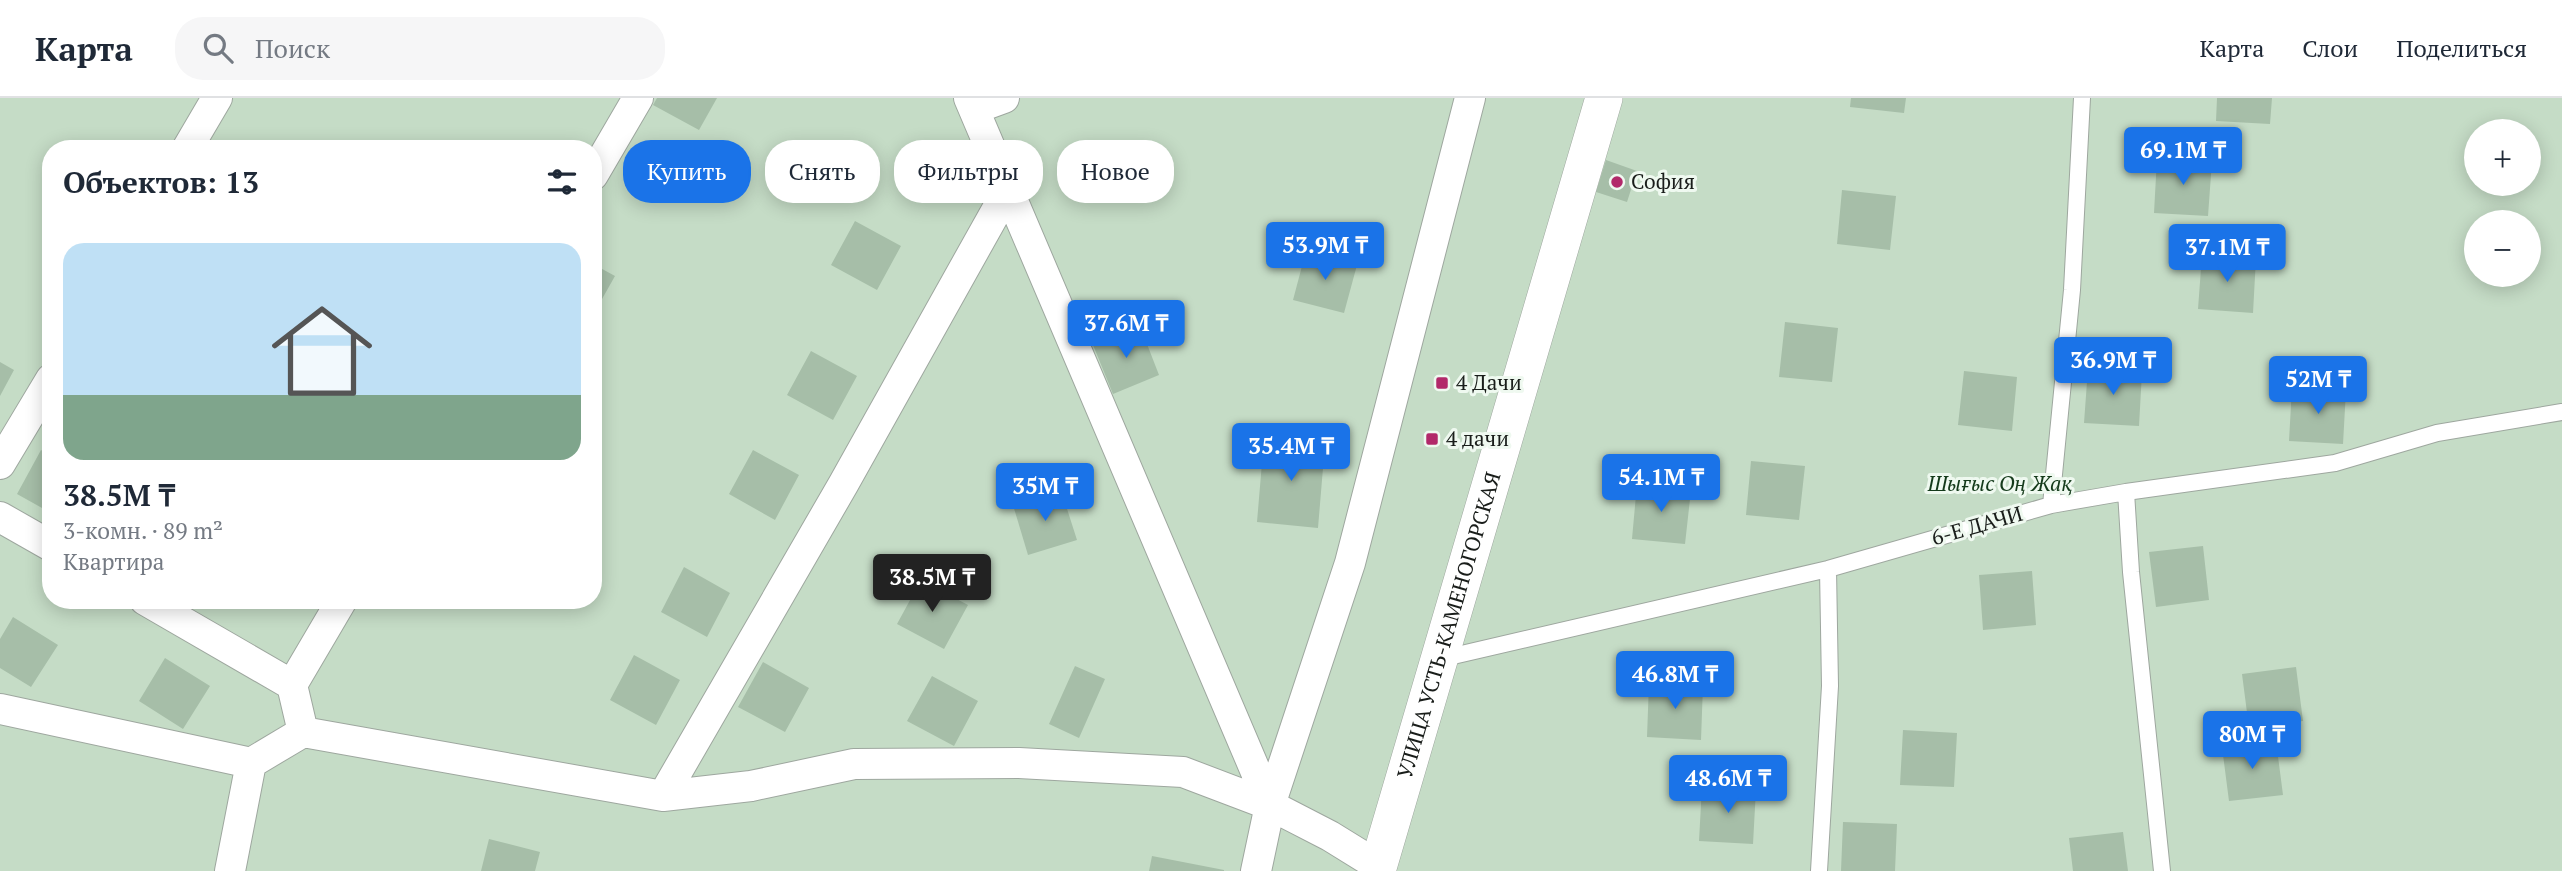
<!DOCTYPE html>
<html lang="ru">
<meta charset="utf-8">
<style>
body{margin:0;font-family:"PT Serif",serif;background:#f6f6f7;color:#1f2937;height:100vh;display:flex;flex-direction:column;font-size:26px;white-space:nowrap}
*{box-sizing:border-box;margin:0}
p{font-size:23px;color:#747a83}
.icon{flex:none;width:38px;height:38px;fill:none;stroke:currentColor;stroke-width:2;stroke-linecap:round;stroke-linejoin:round}
.map{position:relative;flex:1;overflow:hidden}
.side{position:absolute;left:42px;top:42px;width:560px;height:469px;display:flex;flex-direction:column;background:#fff;border-radius:28px;box-shadow:0 4px 18px #0003}
.side>*{flex:none}
.hud{position:absolute;left:623px;top:42px;width:665px;height:63px;display:flex;gap:14px}
.tools{position:absolute;left:2464px;top:21px;display:grid;gap:14px}
.tools a{display:grid;place-items:center;width:77px;height:77px;border-radius:50%;background:#fff;box-shadow:0 4px 18px #0003;font-size:35px}
.price{position:absolute;translate:-50% -60px;padding:0 16px;border-radius:7px;background:#1a73e8;color:#fff;font-size:23px;line-height:46px;filter:drop-shadow(0 2px 4px #0008)}
.price::after{content:'';position:absolute;left:50%;top:42px;width:21px;height:16px;margin-left:-10px;background:inherit;clip-path:polygon(0 0,100% 0,50% 100%)}
.price.selected{background:#222;color:#fff}
ul{padding:0;list-style:none}
li{display:grid;align-content:center;gap:14px;height:371px;padding:0 21px}
li+li{border-top:2px solid #e0e1e3}
li span{display:grid;place-items:center;height:217px;border-radius:21px;color:#555}
li>.icon{margin-inline-start:auto}
span .icon{width:126px;height:126px;fill:#fffc;stroke-width:1}
li b{font-size:30px}
h2{display:flex;justify-content:space-between;align-items:center;height:84px;padding:0 21px;font-size:30px}
.chip{padding:0 24px;border-radius:28px;background:#fff;box-shadow:0 4px 18px #0003;font-size:24px;line-height:63px}
.chip.selected{background:#1a73e8;color:#fff}
header{display:flex;align-items:center;gap:42px;box-sizing:border-box;height:98px;padding:0 35px;background:#fff;border-bottom:2px solid #e0e1e3}
header strong{font-size:33px}
nav{display:flex;gap:38px;margin-inline-start:auto;font-size:24px}
.search{width:490px;height:63px;background:#f6f6f7;display:flex;align-items:center;gap:18px;box-sizing:border-box;padding:0 24px;border-radius:28px;color:#747a83;font-size:26px}
.map>svg:first-child{display:block}
.green{fill:#c5dcc6;fill-rule:evenodd}
.building{fill:#a6bea8}
.lines{fill:none;stroke-linecap:round;stroke-linejoin:round}
.service-casing{stroke:#9ea79f;stroke-width:18}
.minor-casing{stroke:#9ea79f;stroke-width:32}
.tertiary-casing{stroke:#9ea79f;stroke-width:38}
.service{stroke:#fff;stroke-width:16}
.minor{stroke:#fff;stroke-width:30}
.tertiary{stroke:#fff;stroke-width:37}
.poi-dot{fill:#b2296a;stroke:#eff9f0;stroke-width:2.5}
.labels{text-anchor:middle;stroke-width:6;stroke-linejoin:round;paint-order:stroke}
.poi-label{font-size:21px;fill:#191d1a;stroke:#eff9f0;text-anchor:start}
.park-label{font-size:21px;font-style:italic;fill:#143a1a;stroke:#eff9f0}
.street-label{font-size:21px;fill:#191d1a;stroke:#eff9f0}
</style>
<header>
<strong>Карта</strong>
<div class="search"><svg class="icon" aria-label="search" viewBox="0 0 24 24"><circle cx="10" cy="10" r="6"/><path d="M15 15l6 6"/></svg>Поиск</div>
<nav><a>Карта</a><a>Слои</a><a>Поделиться</a></nav>
</header>
<div class="map">
<svg width="2562" height="773" viewBox="0 0 2562 773">
<rect width="100%" height="100%" fill="#e2ece2"/>
<path class="green" d="M0,0h2562v773h-2562zM2476,33h53v53h-53zM51,51h542v451h-542zM2476,124h53v53h-53z"/>
<path class="building" d="M657,0h60l-18,32 -46,-25z
M1851,0h55l-2,15 -54,-6z
M2217,0h55l-2,26 -54,-3z
M2157,60l55,3 -4,55 -54,-3z
M1606,62l31,11 -10,31 -31,-10z
M1842,92l54,6 -6,54 -53,-6z
M855,123l46,25 -24,44 -46,-25z
M1306,153l51,14 -13,48 -51,-13z
M2202,157l54,3 -3,55 -55,-4z
M593,166l22,12 -22,39z
M1785,224l53,6 -6,54 -53,-5z
M1140,228l19,49 -46,19 -20,-49z
M811,253l46,25 -24,44 -46,-25z
M0,264l14,8 -14,26z
M2088,270l54,4 -3,54 -55,-3z
M1964,273l53,6 -5,54 -54,-6z
M2292,289l54,3 -3,54 -54,-3z
M1264,341l61,5 -7,84 -61,-6z
M41,352l10,6v57l-34,-19z
M753,352l46,25 -24,45 -46,-26z
M1751,363l54,5 -6,54 -53,-5z
M1637,386l54,6 -6,54 -53,-5z
M1061,392l16,50 -49,15 -15,-50z
M2203,448l6,54 -53,7 -7,-55z
M684,469l46,26 -23,44 -46,-25z
M2032,473l4,54 -53,5 -4,-55z
M921,482l47,25 -24,44 -47,-25z
M13,519l45,28 -27,42 -31,-19v-29z
M634,557l46,25 -24,45 -46,-25z
M165,560l45,28 -27,43 -44,-28z
M763,564l46,26 -24,44 -47,-25z
M1075,568l30,13 -26,59 -30,-14z
M2296,569l7,54 -54,7 -7,-54z
M932,578l46,25 -24,45 -47,-25z
M1649,585l54,2 -2,55 -54,-3z
M1903,632l54,3 -3,54 -54,-2z
M2276,643l7,54 -54,6 -7,-54z
M1702,688l54,3 -3,55 -54,-3z
M1843,724l54,2 -2,47h-54z
M2123,734l5,39h-55l-4,-33z
M489,741l51,13 -5,19h-54z
M1152,758l72,14v1h-75z"/>
<g class="lines">
<defs>
<path id="service" d="M2126,394l5,80 31,299
M2051,407l21,-215 10,-192
M1440,561l388,-90 223,-64 75,-13 209,-29 102,-30 125,-21
M1819,773l11,-185 -2,-117"/>
<path id="minor" d="M969,0l301,707
M974,11l30,-11
M187,51l30,-51
M593,77l45,-77
M0,366l51,-85
M0,419l51,29
M145,502l147,85 11,47 360,64 88,-10 103,-22 165,-1 164,9 87,33 60,31 47,29
M292,587l50,-85
M0,611l251,54 -21,108
M251,665l52,-31
M663,698l181,-313 165,-295
M1256,773l14,-66 80,-242 120,-465"/>
<g id="tertiary">
<path id="s1" d="M1377,773l227,-773"/>
</g>
</defs>
<use href="#service" class="service-casing"/>
<use href="#minor" class="minor-casing"/>
<use href="#tertiary" class="tertiary-casing"/>
<use href="#service" class="service"/>
<use href="#minor" class="minor"/>
<use href="#tertiary" class="tertiary"/>
</g>
<g class="poi-dot">
<circle cx="1617" cy="84" r="7"/>
<rect x="1435" y="278" width="14" height="14" rx="3.5"/>
<rect x="1425" y="334" width="14" height="14" rx="3.5"/>
</g>
<g class="labels">
<g class="poi-label">
<text x="1631" y="91">София</text>
<text x="1456" y="292">4 Дачи</text>
<text x="1446" y="348">4 дачи</text>
</g>
<g class="park-label">
<text x="2000" y="393">Шығыс Оң Жақ</text>
</g>
<g class="street-label">
<text transform="translate(1977 428) rotate(-16)" y="7">6-Е ДАЧИ</text>
<text dy="7" stroke="none"><textPath href="#s1" startOffset="256">УЛИЦА УСТЬ-КАМЕНОГОРСКАЯ</textPath></text>
</g>
</g>
</svg>
<div class="tools">
<a>+</a>
<a>−</a>
</div>
<b class="price" style="left:2183px;top:89px">69.1M ₸</b>
<b class="price" style="left:1325px;top:184px">53.9M ₸</b>
<b class="price" style="left:2227px;top:186px">37.1M ₸</b>
<b class="price" style="left:1126px;top:262px">37.6M ₸</b>
<b class="price" style="left:2113px;top:299px">36.9M ₸</b>
<b class="price" style="left:2318px;top:318px">52M ₸</b>
<b class="price" style="left:1291px;top:385px">35.4M ₸</b>
<b class="price" style="left:1661px;top:416px">54.1M ₸</b>
<b class="price" style="left:1045px;top:425px">35M ₸</b>
<b class="price selected" style="left:932px;top:516px">38.5M ₸</b>
<b class="price" style="left:1675px;top:613px">46.8M ₸</b>
<b class="price" style="left:2252px;top:673px">80M ₸</b>
<b class="price" style="left:1728px;top:717px">48.6M ₸</b>
<div class="hud">
<a class="chip selected">Купить</a>
<a class="chip">Снять</a>
<a class="chip">Фильтры</a>
<a class="chip">Новое</a>
</div>
<section class="side">
<h2>Объектов: 13<svg class="icon" aria-label="filters" viewBox="0 0 24 24"><path d="M4 7h16M4 17h16"/><circle cx="9" cy="7" r="2"/><circle cx="15" cy="17" r="2"/></svg></h2>
<ul>
<li><span style="background:linear-gradient(#bfe0f5 70%,#7fa58c 0)"><svg class="icon" aria-label="home" viewBox="0 0 24 24"><path d="M3 11l9-7 9 7M6 9v11h12V9"/></svg></span><div><b>38.5M ₸</b><p>3-комн. · 89 m²</p><p>Квартира</p></div></li>
</ul>
</section>
</div>
